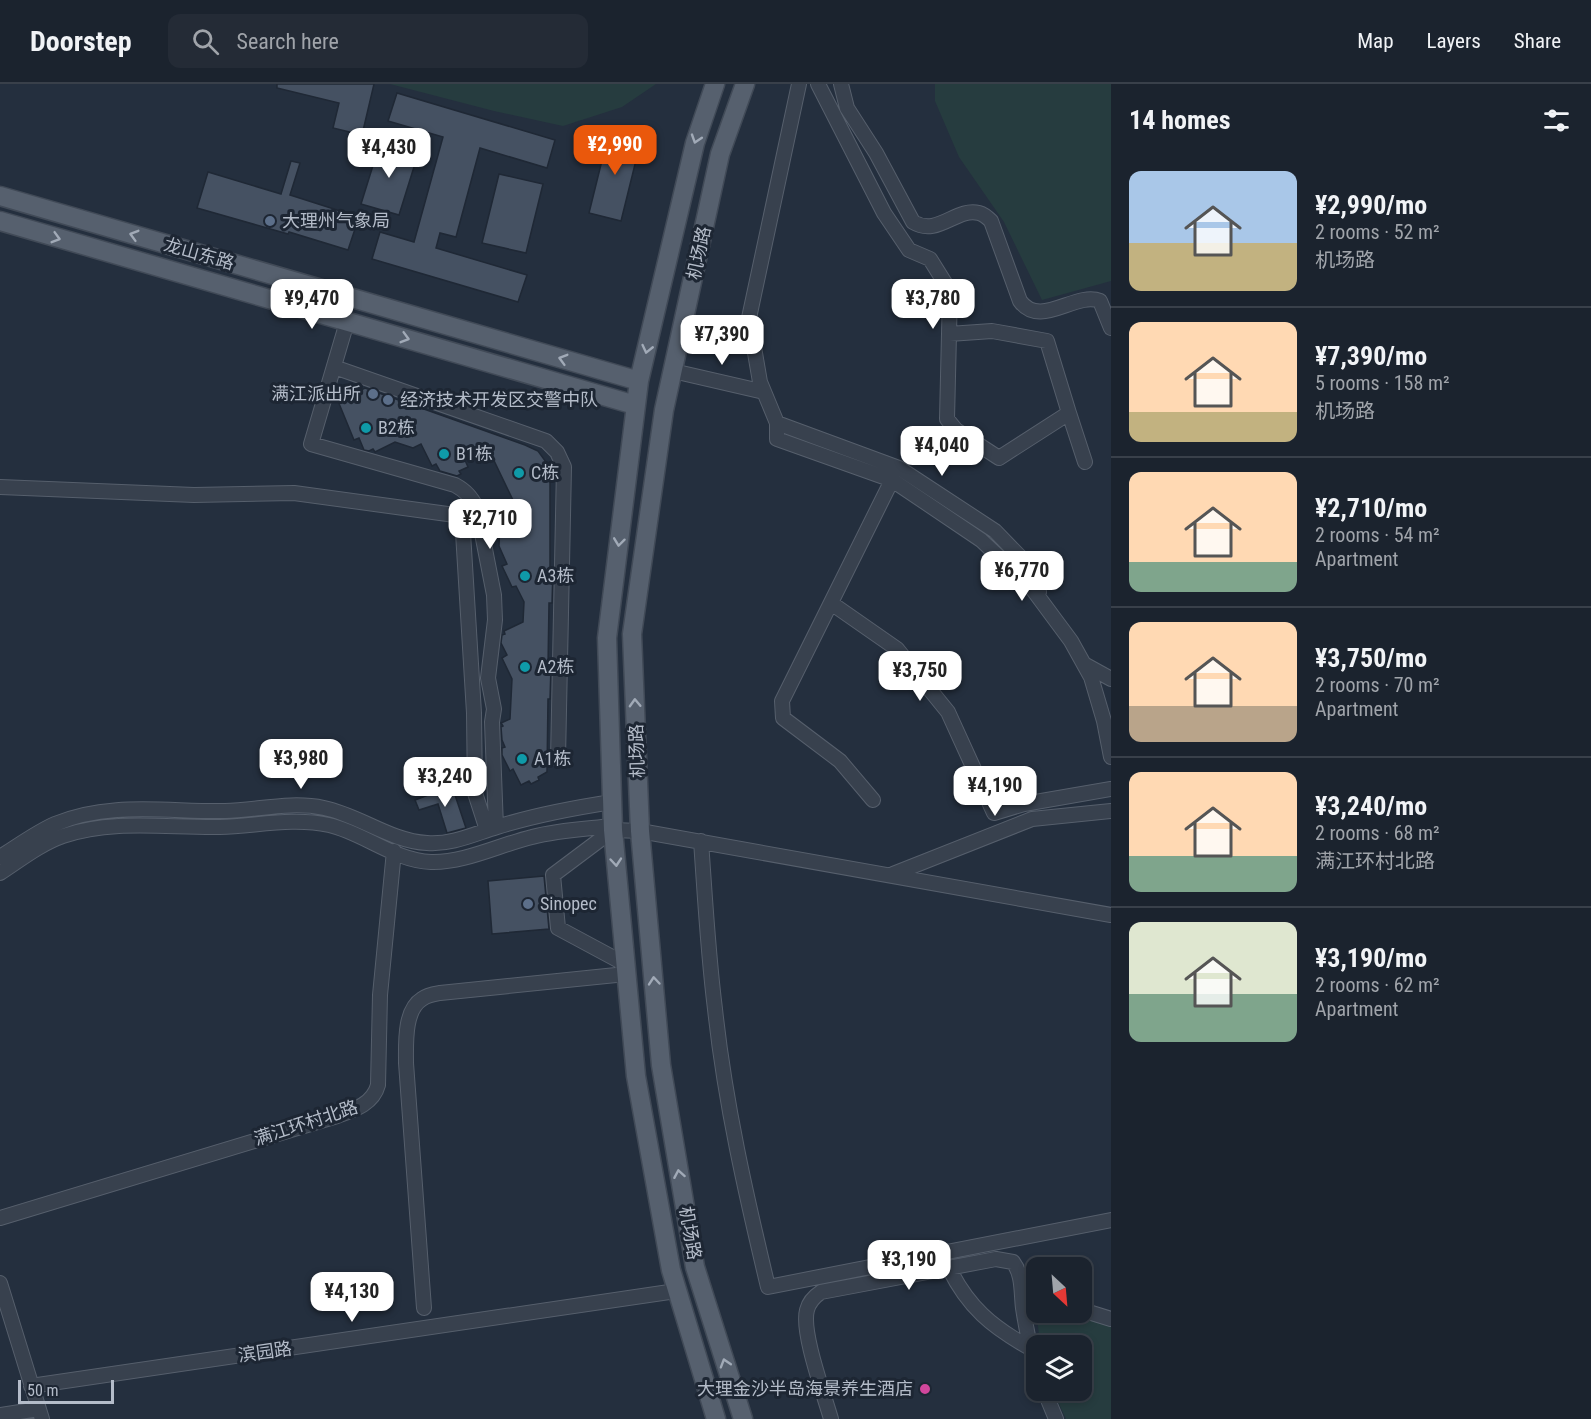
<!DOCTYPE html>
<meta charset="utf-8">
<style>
body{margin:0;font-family:"Roboto Condensed","Noto Sans SC",sans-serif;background:#242b36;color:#f1f3f6;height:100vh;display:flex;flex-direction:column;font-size:22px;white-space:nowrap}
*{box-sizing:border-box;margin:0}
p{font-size:20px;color:#a0a4aa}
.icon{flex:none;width:33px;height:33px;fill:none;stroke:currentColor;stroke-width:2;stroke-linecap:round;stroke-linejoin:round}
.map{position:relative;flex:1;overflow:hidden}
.sheet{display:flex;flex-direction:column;background:#1b232e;width:480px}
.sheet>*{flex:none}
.needle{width:39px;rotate:154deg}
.controls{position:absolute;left:1026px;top:1173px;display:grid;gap:12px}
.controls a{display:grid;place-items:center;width:66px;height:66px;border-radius:12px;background:#1b232e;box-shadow:0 3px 9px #0003,0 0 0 2px #39404a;font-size:30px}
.scale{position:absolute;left:18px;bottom:15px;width:96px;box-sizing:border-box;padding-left:6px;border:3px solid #b4bcc9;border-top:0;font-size:16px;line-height:21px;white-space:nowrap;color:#b4bcc9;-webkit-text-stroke:4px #1d2633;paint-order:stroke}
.price{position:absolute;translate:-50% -51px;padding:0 14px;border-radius:12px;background:#fff;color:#222;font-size:20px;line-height:39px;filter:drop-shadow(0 2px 3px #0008)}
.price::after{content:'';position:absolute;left:50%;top:36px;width:18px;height:14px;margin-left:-9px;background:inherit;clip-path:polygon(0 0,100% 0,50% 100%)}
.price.on{background:#ea580c;color:#fff}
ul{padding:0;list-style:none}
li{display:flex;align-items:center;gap:18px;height:150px;padding:0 18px}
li+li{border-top:2px solid #39404a}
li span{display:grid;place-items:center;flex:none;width:168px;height:120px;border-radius:12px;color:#555}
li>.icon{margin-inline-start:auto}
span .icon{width:72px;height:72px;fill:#fffc;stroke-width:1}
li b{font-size:26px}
h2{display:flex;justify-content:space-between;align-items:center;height:72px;padding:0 18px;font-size:26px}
header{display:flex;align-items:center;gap:36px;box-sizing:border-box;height:84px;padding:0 30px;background:#1b232e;border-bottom:2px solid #39404a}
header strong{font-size:28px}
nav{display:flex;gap:33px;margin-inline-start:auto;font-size:21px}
.search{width:420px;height:54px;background:#242b36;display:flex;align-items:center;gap:15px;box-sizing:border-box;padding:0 21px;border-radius:12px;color:#a0a4aa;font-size:22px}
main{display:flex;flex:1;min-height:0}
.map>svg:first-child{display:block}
.green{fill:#263c3f}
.building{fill:#455162;stroke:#1f2835;stroke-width:1.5}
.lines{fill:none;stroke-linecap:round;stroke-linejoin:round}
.minor-casing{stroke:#565f6c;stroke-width:16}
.major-casing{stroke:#414a57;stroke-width:21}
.minor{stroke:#38414e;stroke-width:14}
.major{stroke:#56606e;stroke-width:18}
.oneway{stroke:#a1aab7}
.service-dot{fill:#5c6f8a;stroke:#1d2633;stroke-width:2}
.culture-dot{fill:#0f9aa8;stroke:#1d2633;stroke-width:2}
.hotel-dot{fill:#d1479c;stroke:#1d2633;stroke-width:2}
.labels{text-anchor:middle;stroke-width:6;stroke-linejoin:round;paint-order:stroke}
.poi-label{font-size:18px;fill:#b4bcc9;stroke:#1d2633;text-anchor:start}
.street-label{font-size:18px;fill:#b4bcc9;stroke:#1d2633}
</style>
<header>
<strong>Doorstep</strong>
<div class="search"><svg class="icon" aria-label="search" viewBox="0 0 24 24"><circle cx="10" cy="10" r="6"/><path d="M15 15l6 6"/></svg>Search here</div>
<nav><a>Map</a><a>Layers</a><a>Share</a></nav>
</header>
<main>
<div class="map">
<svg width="1111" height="1335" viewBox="0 0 1111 1335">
<rect width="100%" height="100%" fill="#242f3e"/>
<path class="green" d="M390,0h266l-34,23 -59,19 -69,-15z
M935,0h176v197l-69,19 -38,-78 -45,-65 -24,-56z
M1073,1228l38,13v94h-45l-13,-28 29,-1v-44l-42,-1 -2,-20c11,-12 20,-12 35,-13z"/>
<path class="building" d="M277,0h97l-12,51 -29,-7 6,-25 -62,-15z
M397,9l158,47 -8,28 -67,-20 -24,89 -16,-4 -4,15 91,27 -9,27 -146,-43 8,-27 34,10 29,-105 -55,-16z
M609,48l32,8 -20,81 -32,-8z
M380,59l38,11 -19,61 -38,-11z
M291,77l9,2 -10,32 69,22 -11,33 -59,-18 -1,2 -91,-26 11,-36 73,22z
M499,90l44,10 -17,69 -44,-10z
M365,304l160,57 13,6 8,11 4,15v93h3l-1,33h-3l-1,64h3l-1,32h-2l-1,73 -9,5 1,3 -8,4 -2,-3 -8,4 -8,-16 -3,2 -8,-16v-7l3,-1 -3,-7 -1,-13 2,-1 -2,-3 9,-4 2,-40 -10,-21 5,-3 -6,-12 1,-8 3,-1 -1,-3 19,-9 1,-20 -8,-16 -4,1 -10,-21 5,-2 -8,-18 1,-26 23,1 -37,-77 -5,14 -20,-7 7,16 -9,4 2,3 -4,2 -17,-5 -4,-7 -4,2 -11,-22 -8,4 -18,-6 -20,10 -2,-3 -4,2 -5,-1 -5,-12 -5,2 -16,-39 10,-4 -2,-3 9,-4 2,2z
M452,702l14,42 -19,5 -9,-29 -19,6 -4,-10z
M544,792l5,53 -57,5 -4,-53z"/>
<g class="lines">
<defs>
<path id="minor" d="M799,0l-50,234 11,64 17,41v16l115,41 -110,221 1,17 57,43 33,39
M818,0l66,129 25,37 21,9 20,32 -3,128 9,11 43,28 70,-45 16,49
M841,0l6,24 29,45 37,69c25,15 43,-15 66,-9 4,1 9,5 12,8l29,80c20,28 56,-10 80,0l11,27
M347,238l-36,122 144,41c11,6 16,12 22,23l17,87 1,25 -7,58 6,31 -2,13 4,105
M949,250l43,-3 55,10 22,72
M334,283l212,74 11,11 7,15 -6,292
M673,287l91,21
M777,339l122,45 96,63 33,34 11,27
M892,396l89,60 50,47 40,54 20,36 13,44 7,36
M0,403l194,8 100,-2 168,23 12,197 1,80 12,37
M831,519l66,46 51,63 46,101 30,-9 87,-15
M1084,580l27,15
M701,757c4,56 7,113 14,168 10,94 31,186 53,278l343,-67
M0,773c18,-11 35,-24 55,-33 54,-23 113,-12 170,-13 33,-1 66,-10 99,-3 35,7 66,33 103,35 24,2 47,-9 70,-16 38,-12 76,-19 115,-25
M0,789c20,-13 40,-29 63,-37 50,-17 105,-8 157,-9 36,-1 73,-10 109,-2 35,8 66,36 102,37 33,1 68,-17 101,-25 26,-7 53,-8 80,-11
M893,790l139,-55 79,-8
M625,880l-67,-36 -5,-53 60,-45 27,1 471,84
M0,1134l337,-102c17,-6 36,-12 41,-31l2,-90 14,-144
M949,1184c19,39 43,59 81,80
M0,1199l42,136
M424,1224l-18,-245c0,-19 -2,-53 16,-64 5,-4 12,-5 18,-6l186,-19
M1082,1226l29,9
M31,1302l645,-95
M1044,1306l12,29
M0,1331l39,-6
M831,1335c-7,-25 -30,-87 -24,-109 2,-8 8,-14 14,-18l175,-33 17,3c10,13 8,30 10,46 3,20 7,40 13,60"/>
<path id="major" d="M715,0l-20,59 -56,238 -32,257 6,192 23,246 35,194 45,149
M0,112l639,185
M0,137l635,184
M743,1335l-48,-152 -34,-202 -21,-234 -8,-197 32,-224 56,-256 25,-70"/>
</defs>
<use href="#minor" class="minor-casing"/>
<use href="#major" class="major-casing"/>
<use href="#minor" class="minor"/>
<use href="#major" class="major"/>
</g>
<defs><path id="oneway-chevron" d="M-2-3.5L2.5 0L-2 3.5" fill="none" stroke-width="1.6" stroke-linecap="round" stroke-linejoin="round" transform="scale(1.5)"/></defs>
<g class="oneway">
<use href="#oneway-chevron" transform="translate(696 55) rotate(108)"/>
<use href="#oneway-chevron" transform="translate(134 151) rotate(-164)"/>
<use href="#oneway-chevron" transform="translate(56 154) rotate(16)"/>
<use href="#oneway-chevron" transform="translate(405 254) rotate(16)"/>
<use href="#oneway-chevron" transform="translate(647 265) rotate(103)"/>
<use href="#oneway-chevron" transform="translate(563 275) rotate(-164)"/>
<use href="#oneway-chevron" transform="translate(619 458) rotate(97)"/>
<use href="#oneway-chevron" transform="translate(635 619) rotate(-92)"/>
<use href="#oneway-chevron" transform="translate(616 778) rotate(85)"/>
<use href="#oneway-chevron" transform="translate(654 897) rotate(-95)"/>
<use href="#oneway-chevron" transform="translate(679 1090) rotate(-100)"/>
<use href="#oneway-chevron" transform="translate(725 1279) rotate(-107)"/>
</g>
<g class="service-dot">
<circle cx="270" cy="137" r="6"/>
<circle cx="373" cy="310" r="6"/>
<circle cx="388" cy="316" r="6"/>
<circle cx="528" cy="820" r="6"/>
</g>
<g class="culture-dot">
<circle cx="366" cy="344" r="6"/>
<circle cx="444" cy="370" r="6"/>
<circle cx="519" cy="389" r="6"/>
<circle cx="525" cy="492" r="6"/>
<circle cx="525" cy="583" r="6"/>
<circle cx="522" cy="675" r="6"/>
</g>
<circle class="hotel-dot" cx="925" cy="1305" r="6"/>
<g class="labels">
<g class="poi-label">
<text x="282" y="143">大理州气象局</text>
<text x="361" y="316" text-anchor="end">满江派出所</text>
<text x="400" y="322">经济技术开发区交警中队</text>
<text x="378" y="350">B2栋</text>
<text x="456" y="376">B1栋</text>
<text x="531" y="395">C栋</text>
<text x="537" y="498">A3栋</text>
<text x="537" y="589">A2栋</text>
<text x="534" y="681">A1栋</text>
<text x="540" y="826">Sinopec</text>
<text x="913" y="1311" text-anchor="end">大理金沙半岛海景养生酒店</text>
</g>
<g class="street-label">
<text transform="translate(699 169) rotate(-78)" y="6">机场路</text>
<text transform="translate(199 170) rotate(16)" y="6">龙山东路</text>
<text transform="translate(637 667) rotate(-92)" y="6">机场路</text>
<text transform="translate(306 1039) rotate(-18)" y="6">满江环村北路</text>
<text transform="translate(690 1149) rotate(80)" y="6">机场路</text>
<text transform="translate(265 1268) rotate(-8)" y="6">滨园路</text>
</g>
</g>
</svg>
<div class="controls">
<a><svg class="needle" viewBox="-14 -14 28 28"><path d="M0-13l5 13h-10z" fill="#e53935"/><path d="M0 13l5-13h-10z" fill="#a0a4aa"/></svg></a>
<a><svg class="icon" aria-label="layers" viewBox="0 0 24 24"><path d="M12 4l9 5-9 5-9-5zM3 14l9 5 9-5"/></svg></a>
</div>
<div class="scale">50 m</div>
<b class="price on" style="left:615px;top:92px">¥2,990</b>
<b class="price" style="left:389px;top:95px">¥4,430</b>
<b class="price" style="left:312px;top:246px">¥9,470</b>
<b class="price" style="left:933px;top:246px">¥3,780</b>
<b class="price" style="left:722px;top:282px">¥7,390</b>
<b class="price" style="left:942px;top:393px">¥4,040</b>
<b class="price" style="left:490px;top:466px">¥2,710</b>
<b class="price" style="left:1022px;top:518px">¥6,770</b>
<b class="price" style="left:920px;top:618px">¥3,750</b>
<b class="price" style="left:301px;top:706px">¥3,980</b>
<b class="price" style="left:445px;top:724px">¥3,240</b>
<b class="price" style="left:995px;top:733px">¥4,190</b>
<b class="price" style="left:909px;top:1207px">¥3,190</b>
<b class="price" style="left:352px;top:1239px">¥4,130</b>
</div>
<section class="sheet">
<h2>14 homes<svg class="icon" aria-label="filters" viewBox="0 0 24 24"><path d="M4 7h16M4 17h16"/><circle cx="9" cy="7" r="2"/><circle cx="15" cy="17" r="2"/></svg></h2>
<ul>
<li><span style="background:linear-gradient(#a9c7e8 60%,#c2b280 0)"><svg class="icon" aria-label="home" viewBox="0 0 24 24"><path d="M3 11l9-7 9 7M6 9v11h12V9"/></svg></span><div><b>¥2,990/mo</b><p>2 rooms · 52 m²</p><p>机场路</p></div></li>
<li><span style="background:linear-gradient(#ffd9b3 75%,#c2b280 0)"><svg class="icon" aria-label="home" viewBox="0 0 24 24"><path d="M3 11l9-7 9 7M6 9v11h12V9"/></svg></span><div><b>¥7,390/mo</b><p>5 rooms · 158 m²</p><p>机场路</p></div></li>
<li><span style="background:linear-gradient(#ffd9b3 75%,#7fa58c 0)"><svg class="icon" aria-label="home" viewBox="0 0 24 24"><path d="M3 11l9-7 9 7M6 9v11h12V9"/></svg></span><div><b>¥2,710/mo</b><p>2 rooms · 54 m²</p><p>Apartment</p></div></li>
<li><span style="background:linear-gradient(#ffd9b3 70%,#b9a48a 0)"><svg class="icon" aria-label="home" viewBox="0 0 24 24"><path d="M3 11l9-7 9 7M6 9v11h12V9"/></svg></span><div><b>¥3,750/mo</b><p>2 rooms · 70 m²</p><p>Apartment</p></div></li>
<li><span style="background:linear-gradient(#ffd9b3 70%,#7fa58c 0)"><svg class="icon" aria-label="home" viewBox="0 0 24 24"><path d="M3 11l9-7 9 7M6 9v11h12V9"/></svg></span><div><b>¥3,240/mo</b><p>2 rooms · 68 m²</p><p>满江环村北路</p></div></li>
<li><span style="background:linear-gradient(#dfe7d0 60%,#7fa58c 0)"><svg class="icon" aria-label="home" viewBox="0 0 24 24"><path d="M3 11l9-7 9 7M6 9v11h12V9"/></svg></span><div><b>¥3,190/mo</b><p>2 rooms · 62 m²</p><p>Apartment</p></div></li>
</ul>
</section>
</main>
